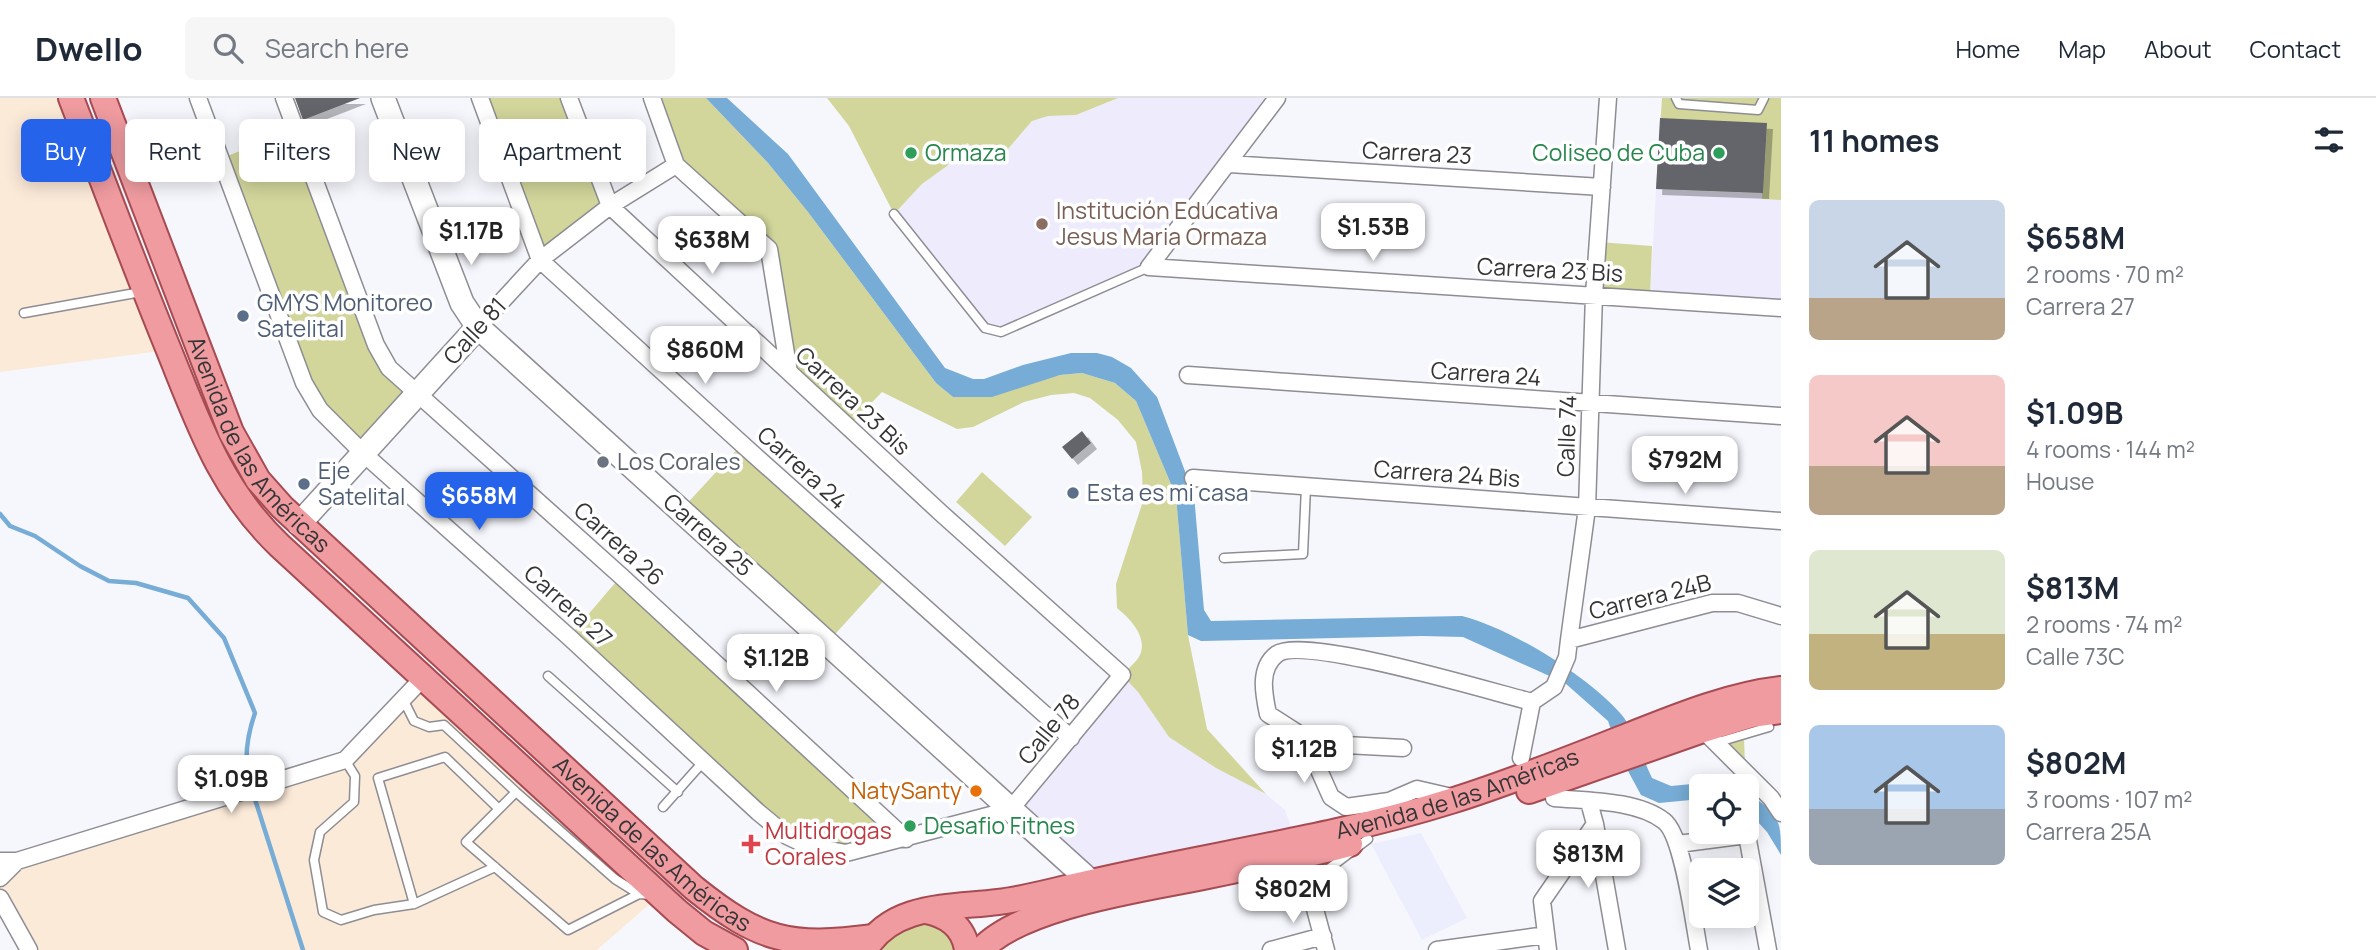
<!DOCTYPE html>
<meta charset="utf-8">
<style>
body{margin:0;font-family:Manrope,sans-serif;background:#f6f6f7;color:#1f2937;height:100vh;display:flex;flex-direction:column;font-size:26px;white-space:nowrap}
*{box-sizing:border-box;margin:0}
p{font-size:23px;color:#747a83}
.icon{flex:none;width:38px;height:38px;fill:none;stroke:currentColor;stroke-width:2;stroke-linecap:round;stroke-linejoin:round}
.map{position:relative;flex:1;overflow:hidden}
.drawer{display:flex;flex-direction:column;background:#fff;width:595px}
.drawer>*{flex:none}
.top-card{position:absolute;left:21px;top:21px;width:665px;height:63px;display:flex;gap:14px}
.buttons{position:absolute;left:1689px;top:676px;display:grid;gap:14px}
.buttons a{display:grid;place-items:center;width:70px;height:70px;border-radius:10px;background:#fff;box-shadow:0 4px 18px #0003;font-size:35px}
.price{position:absolute;translate:-50% -60px;padding:0 16px;border-radius:14px;background:#fff;color:#222;font-size:23px;line-height:46px;filter:drop-shadow(0 2px 4px #0008)}
.price::after{content:'';position:absolute;left:50%;top:42px;width:21px;height:16px;margin-left:-10px;background:inherit;clip-path:polygon(0 0,100% 0,50% 100%)}
.price.active{background:#2563eb;color:#fff}
ul{padding:0;list-style:none}
li{display:flex;align-items:center;gap:21px;height:175px;padding:0 28px}
li span{display:grid;place-items:center;flex:none;width:196px;height:140px;border-radius:10px;color:#555}
li>.icon{margin-inline-start:auto}
span .icon{width:84px;height:84px;fill:#fffc;stroke-width:1}
li b{font-size:30px}
h2{display:flex;justify-content:space-between;align-items:center;height:84px;padding:0 28px;font-size:30px}
.chip{padding:0 24px;border-radius:10px;background:#fff;box-shadow:0 4px 18px #0003;font-size:24px;line-height:63px}
.chip.active{background:#2563eb;color:#fff}
header{display:flex;align-items:center;gap:42px;box-sizing:border-box;height:98px;padding:0 35px;background:#fff;border-bottom:2px solid #e0e1e3}
header strong{font-size:33px}
nav{display:flex;gap:38px;margin-inline-start:auto;font-size:24px}
.search{width:490px;height:63px;background:#f6f6f7;display:flex;align-items:center;gap:18px;box-sizing:border-box;padding:0 24px;border-radius:10px;color:#747a83;font-size:26px}
main{display:flex;flex:1;min-height:0}
.map>svg:first-child{display:block}
.built{fill:#edeefd}
.industrial{fill:#fcead9}
.education{fill:#eeebfc}
.green{fill:#d2d69b}
.water{fill:#76acd5}
.lines{fill:none;stroke-linecap:round;stroke-linejoin:round}
.stream{stroke:#76acd5;stroke-width:4.5}
.building{fill:#64656a;filter:url(#shadow)}
.lane-casing{stroke:#8d8d93;stroke-width:11}
.street-casing{stroke:#8d8d93;stroke-width:19}
.secondary-casing{stroke:#8d8d93;stroke-width:26}
.primary-casing{stroke:#a74b52;stroke-width:28}
.lane{stroke:#fff;stroke-width:8}
.street{stroke:#fff;stroke-width:16}
.secondary{stroke:#fff;stroke-width:23}
.primary{stroke:#ef9ba0;stroke-width:24}
.leisure-dot{fill:#2e9e5b;stroke:#fff;stroke-width:2.5}
.education-dot{fill:#8d6e63;stroke:#fff;stroke-width:2.5}
.service-dot{fill:#5c6f8a;stroke:#fff;stroke-width:2.5}
.worship-dot{fill:#6b7280;stroke:#fff;stroke-width:2.5}
.food-dot{fill:#e8710a;stroke:#fff;stroke-width:2.5}
.health-dot{fill:#e0444e;stroke:#fff;stroke-width:2.5}
.labels{text-anchor:middle;stroke-width:7;stroke-linejoin:round;paint-order:stroke}
.leisure-label{font-size:23px;fill:#27864d;stroke:#fff;text-anchor:start}
.street-label{font-size:23px;fill:#343437;stroke:#fff}
.education-label{font-size:23px;fill:#785e54;stroke:#fff;text-anchor:start}
.service-label{font-size:23px;fill:#4e5e75;stroke:#fff;text-anchor:start}
.worship-label{font-size:23px;fill:#5b616d;stroke:#fff;text-anchor:start}
.food-label{font-size:23px;fill:#c56008;stroke:#fff;text-anchor:end}
.health-label{font-size:23px;fill:#be3a42;stroke:#fff;text-anchor:start}
</style>
<header>
<strong>Dwello</strong>
<div class="search"><svg class="icon" aria-label="search" viewBox="0 0 24 24"><circle cx="10" cy="10" r="6"/><path d="M15 15l6 6"/></svg>Search here</div>
<nav><a>Home</a><a>Map</a><a>About</a><a>Contact</a></nav>
</header>
<main>
<div class="map">
<svg width="1781" height="852" viewBox="0 0 1781 852">
<defs>
<filter id="shadow"><feDropShadow dx="6" dy="6" stdDeviation="0" flood-color="#0004"/></filter>
</defs>
<rect width="100%" height="100%" fill="#f6f7fd"/>
<path class="built" d="M1421,735l46,85 -45,22 -51,-96z"/>
<path class="industrial" d="M0,0h71l98,252 -169,22z
M423,580l237,217 -63,55h-568l-29,-52v-20l9,-9 336,-109z"/>
<path class="education" d="M1118,0h159l-128,169 -148,65 -16,-4 -91,-114 28,-30 25,-18 20,-23 28,21 37,-43 16,-5 28,-1z
M1656,91l107,4 -1,6 19,1v108l-131,-10z
M1122,577l16,17 31,45 47,31 50,26 19,16 11,30 -193,39 -93,-69z"/>
<path class="green" d="M480,0h89l41,108 -70,54z
M652,0h54l62,65 40,49 128,171 17,14 107,-22 22,-2 33,10 21,18 40,95 12,139 19,94 59,65 -50,-26 -47,-31 -31,-45 -16,-17c5,-6 15,-13 18,-20 8,-19 -11,-37 -23,-47l-1,-24 27,-83 -1,-29 -6,-30 -18,-22 -28,-22 -16,-5 -23,2 -27,7 -51,25 -16,2 -75,-37 -34,35 -59,-55 -20,-123 -93,-84z
M827,0h291l-42,17 -28,1 -16,5 -37,43 -28,-21 -20,23 -25,18 -28,30 -45,-88z
M1662,0h119v102l-19,-1v-6l-106,-4z
M295,31l81,216 43,49 -55,60 -44,-44 -100,-251z
M1599,144l53,4 -2,52 -56,-3z
M742,346l146,132 -61,67 -146,-133z
M982,374l50,45 -27,29 -49,-44z
M621,478l285,263 -60,14 -38,-7 -239,-209z
M1744,639l1,29 -21,-22z
M926,813l41,39h-102z"/>
<path class="water" d="M706,0h21l61,56 157,214 28,11h11l39,-14 48,-12h26l15,4 19,11 26,29 37,98 10,115 7,11 251,-5c50,13 124,59 159,98 11,12 23,48 31,64l19,8 42,-4 21,4h-33v13l-42,4 -18,-8 -20,-37 -13,-37 -43,-38 -102,-46 -41,-1 -221,5 -13,-6 -12,-139 -40,-95 -21,-18 -33,-10 -22,2 -68,22h-39l-17,-14 -128,-171 -40,-49z
M1746,694c33,22 35,25 35,63l-14,-23 -20,-22z"/>
<g class="lines">
<path class="stream" d="M0,416l10,12 25,10 45,30 29,15 27,2 52,15 36,40 31,75c-8,23 -12,47 -5,72
M253,695l50,157"/>
</g>
<path class="building" d="M295,0h65l-57,22z
M1660,20l107,5 -4,70 -107,-4z
M1082,333l9,12 -19,16 -10,-12z"/>
<g class="lines">
<defs>
<path id="lane" d="M1676,0l3,6 79,6 6,-12
M894,116l91,114 16,4 148,-65
M24,215l117,-21
M1224,460l79,-4 3,-67
M548,578l130,116
M403,601l11,22 15,6 15,-2 72,67 99,87 24,15 12,1
M1715,645l54,-16
M345,662l10,16 -1,26 -34,30 -6,28 9,52 18,8 33,-10 40,-6
M516,694l-50,50 102,88 71,-36
M663,709l40,-45
M495,769l-81,37 -36,-126 67,-21 54,52
M1251,788l76,-16 41,-31"/>
<path id="street" d="M198,0l106,285 16,27 44,44 205,183 189,175 29,24 21,10 38,7 164,-43 112,-135 -180,-161 -332,-308 -41,-108
M284,0l92,247 13,23 232,208 285,263
M480,0l60,162 202,184 329,294
M652,0l24,67 93,84 20,123
M1229,66l373,23
M1149,169l632,41
M1149,169l128,-169
M478,229l62,-67 70,-54 66,-41
M1188,277l593,41
M1193,380l588,43
M1569,542l143,-37h26l43,13
M1703,632l68,68 10,15
M1307,645l96,5
M1521,660l11,-56 22,-15 13,-30 2,-17 18,-132 7,-213 14,-197
M1456,700l-39,-9 -28,12 -43,6 -15,-10 -24,-54 -11,-11 -28,-18c-4,-19 -10,-46 9,-60 27,-19 215,38 255,48
M1554,700c33,3 83,2 110,23 19,14 30,103 35,129
M1595,726l22,126
M1678,746l69,-9 21,115
M1301,759l25,93
M0,763h17l328,-101 78,-82
M0,780l17,-17
M0,800l29,52
M1271,852l52,-14
M1437,852l109,-15
M1548,852l-6,-49 53,-77 -6,-22"/>
<path id="secondary" d="M383,0l79,205 16,24 613,555
M299,426l179,-197"/>
<g id="primary">
<path d="M71,0c32,83 63,167 97,250 30,74 52,141 112,198l397,365 27,22 31,17"/>
<path id="s1" d="M103,0l128,334 27,48 24,27 412,381c66,53 96,60 180,49"/>
<path d="M1529,693l174,-61 48,-15 30,-4"/>
<path d="M926,813c21,4 38,16 41,39"/>
<path id="s2" d="M865,852c27,-47 86,-42 133,-48 24,-3 48,-9 72,-15 127,-31 257,-47 381,-86 61,-19 120,-43 179,-66 48,-19 99,-40 151,-46"/>
<path d="M981,852c40,-44 163,-61 222,-73 49,-10 98,-20 147,-33"/>
</g>
</defs>
<use href="#lane" class="lane-casing"/>
<use href="#street" class="street-casing"/>
<use href="#secondary" class="secondary-casing"/>
<use href="#primary" class="primary-casing"/>
<use href="#lane" class="lane"/>
<use href="#street" class="street"/>
<use href="#secondary" class="secondary"/>
<use href="#primary" class="primary"/>
</g>
<g class="leisure-dot">
<circle cx="911" cy="55" r="7"/>
<circle cx="1719" cy="55" r="7"/>
<circle cx="910" cy="728" r="7"/>
</g>
<circle class="education-dot" cx="1042" cy="126" r="7"/>
<g class="service-dot">
<circle cx="243" cy="218" r="7"/>
<circle cx="304" cy="386" r="7"/>
<circle cx="1073" cy="395" r="7"/>
</g>
<circle class="worship-dot" cx="603" cy="364" r="7"/>
<circle class="food-dot" cx="976" cy="693" r="7"/>
<path class="health-dot" d="M747.5 735.5h7v7h7v7h-7v7h-7v-7h-7v-7h7z"/>
<g class="labels">
<g class="leisure-label">
<text x="925" y="63">Ormaza</text>
<text x="1705" y="63" text-anchor="end">Coliseo de Cuba</text>
<text x="924" y="736">Desafio Fitnes</text>
</g>
<g class="street-label">
<text transform="translate(1417 55) rotate(3)" y="8">Carrera 23</text>
<text transform="translate(1550 172) rotate(3)" y="8">Carrera 23 Bis</text>
<text transform="translate(475 233) rotate(-48)" y="8">Calle 81</text>
<text transform="translate(1486 276) rotate(4)" y="8">Carrera 24</text>
<text transform="translate(853 303) rotate(43)" y="8">Carrera 23 Bis</text>
<text transform="translate(1567 338) rotate(-88)" y="8">Calle 74</text>
<text dy="8" stroke="none"><textPath href="#s1" startOffset="383">Avenida de las Américas</textPath></text>
<text transform="translate(802 370) rotate(42)" y="8">Carrera 24</text>
<text transform="translate(1447 376) rotate(4)" y="8">Carrera 24 Bis</text>
<text transform="translate(708 437) rotate(42)" y="8">Carrera 25</text>
<text transform="translate(619 446) rotate(42)" y="8">Carrera 26</text>
<text transform="translate(1650 499) rotate(-14)" y="8">Carrera 24B</text>
<text transform="translate(568 508) rotate(42)" y="8">Carrera 27</text>
<text transform="translate(1049 631) rotate(-51)" y="8">Calle 78</text>
<text dy="8" stroke="none"><textPath href="#s2" startOffset="620">Avenida de las Américas</textPath></text>
<text dy="8" stroke="none"><textPath href="#s1" startOffset="950">Avenida de las Américas</textPath></text>
</g>
<g class="education-label">
<text x="1056" y="121">Institución Educativa<tspan x="1056" dy="26">Jesus Maria Ormaza</tspan></text>
</g>
<g class="service-label">
<text x="257" y="213">GMYS Monitoreo<tspan x="257" dy="26">Satelital</tspan></text>
<text x="318" y="381">Eje<tspan x="318" dy="26">Satelital</tspan></text>
<text x="1087" y="403">Esta es mi casa</text>
</g>
<g class="worship-label">
<text x="617" y="372">Los Corales</text>
</g>
<g class="food-label">
<text x="962" y="701">NatySanty</text>
</g>
<g class="health-label">
<text x="765" y="741">Multidrogas<tspan x="765" dy="26">Corales</tspan></text>
</g>
</g>
</svg>
<div class="buttons">
<a><svg class="icon" aria-label="locate" viewBox="0 0 24 24"><circle cx="12" cy="12" r="6"/><path d="M12 2v4M12 18v4M2 12h4M18 12h4"/></svg></a>
<a><svg class="icon" aria-label="layers" viewBox="0 0 24 24"><path d="M12 4l9 5-9 5-9-5zM3 14l9 5 9-5"/></svg></a>
</div>
<b class="price" style="left:1373px;top:165px">$1.53B</b>
<b class="price" style="left:471px;top:169px">$1.17B</b>
<b class="price" style="left:712px;top:178px">$638M</b>
<b class="price" style="left:705px;top:288px">$860M</b>
<b class="price" style="left:1685px;top:398px">$792M</b>
<b class="price active" style="left:479px;top:434px">$658M</b>
<b class="price" style="left:776px;top:596px">$1.12B</b>
<b class="price" style="left:1304px;top:687px">$1.12B</b>
<b class="price" style="left:231px;top:717px">$1.09B</b>
<b class="price" style="left:1588px;top:792px">$813M</b>
<b class="price" style="left:1293px;top:827px">$802M</b>
<div class="top-card">
<a class="chip active">Buy</a>
<a class="chip">Rent</a>
<a class="chip">Filters</a>
<a class="chip">New</a>
<a class="chip">Apartment</a>
</div>
</div>
<section class="drawer">
<h2>11 homes<svg class="icon" aria-label="filters" viewBox="0 0 24 24"><path d="M4 7h16M4 17h16"/><circle cx="9" cy="7" r="2"/><circle cx="15" cy="17" r="2"/></svg></h2>
<ul>
<li><span style="background:linear-gradient(#c9d6e8 70%,#b9a48a 0)"><svg class="icon" aria-label="home" viewBox="0 0 24 24"><path d="M3 11l9-7 9 7M6 9v11h12V9"/></svg></span><div><b>$658M</b><p>2 rooms · 70 m²</p><p>Carrera 27</p></div></li>
<li><span style="background:linear-gradient(#f6c9c9 65%,#b9a48a 0)"><svg class="icon" aria-label="home" viewBox="0 0 24 24"><path d="M3 11l9-7 9 7M6 9v11h12V9"/></svg></span><div><b>$1.09B</b><p>4 rooms · 144 m²</p><p>House</p></div></li>
<li><span style="background:linear-gradient(#dfe7d0 60%,#c2b280 0)"><svg class="icon" aria-label="home" viewBox="0 0 24 24"><path d="M3 11l9-7 9 7M6 9v11h12V9"/></svg></span><div><b>$813M</b><p>2 rooms · 74 m²</p><p>Calle 73C</p></div></li>
<li><span style="background:linear-gradient(#a9c7e8 60%,#9aa5b1 0)"><svg class="icon" aria-label="home" viewBox="0 0 24 24"><path d="M3 11l9-7 9 7M6 9v11h12V9"/></svg></span><div><b>$802M</b><p>3 rooms · 107 m²</p><p>Carrera 25A</p></div></li>
</ul>
</section>
</main>
